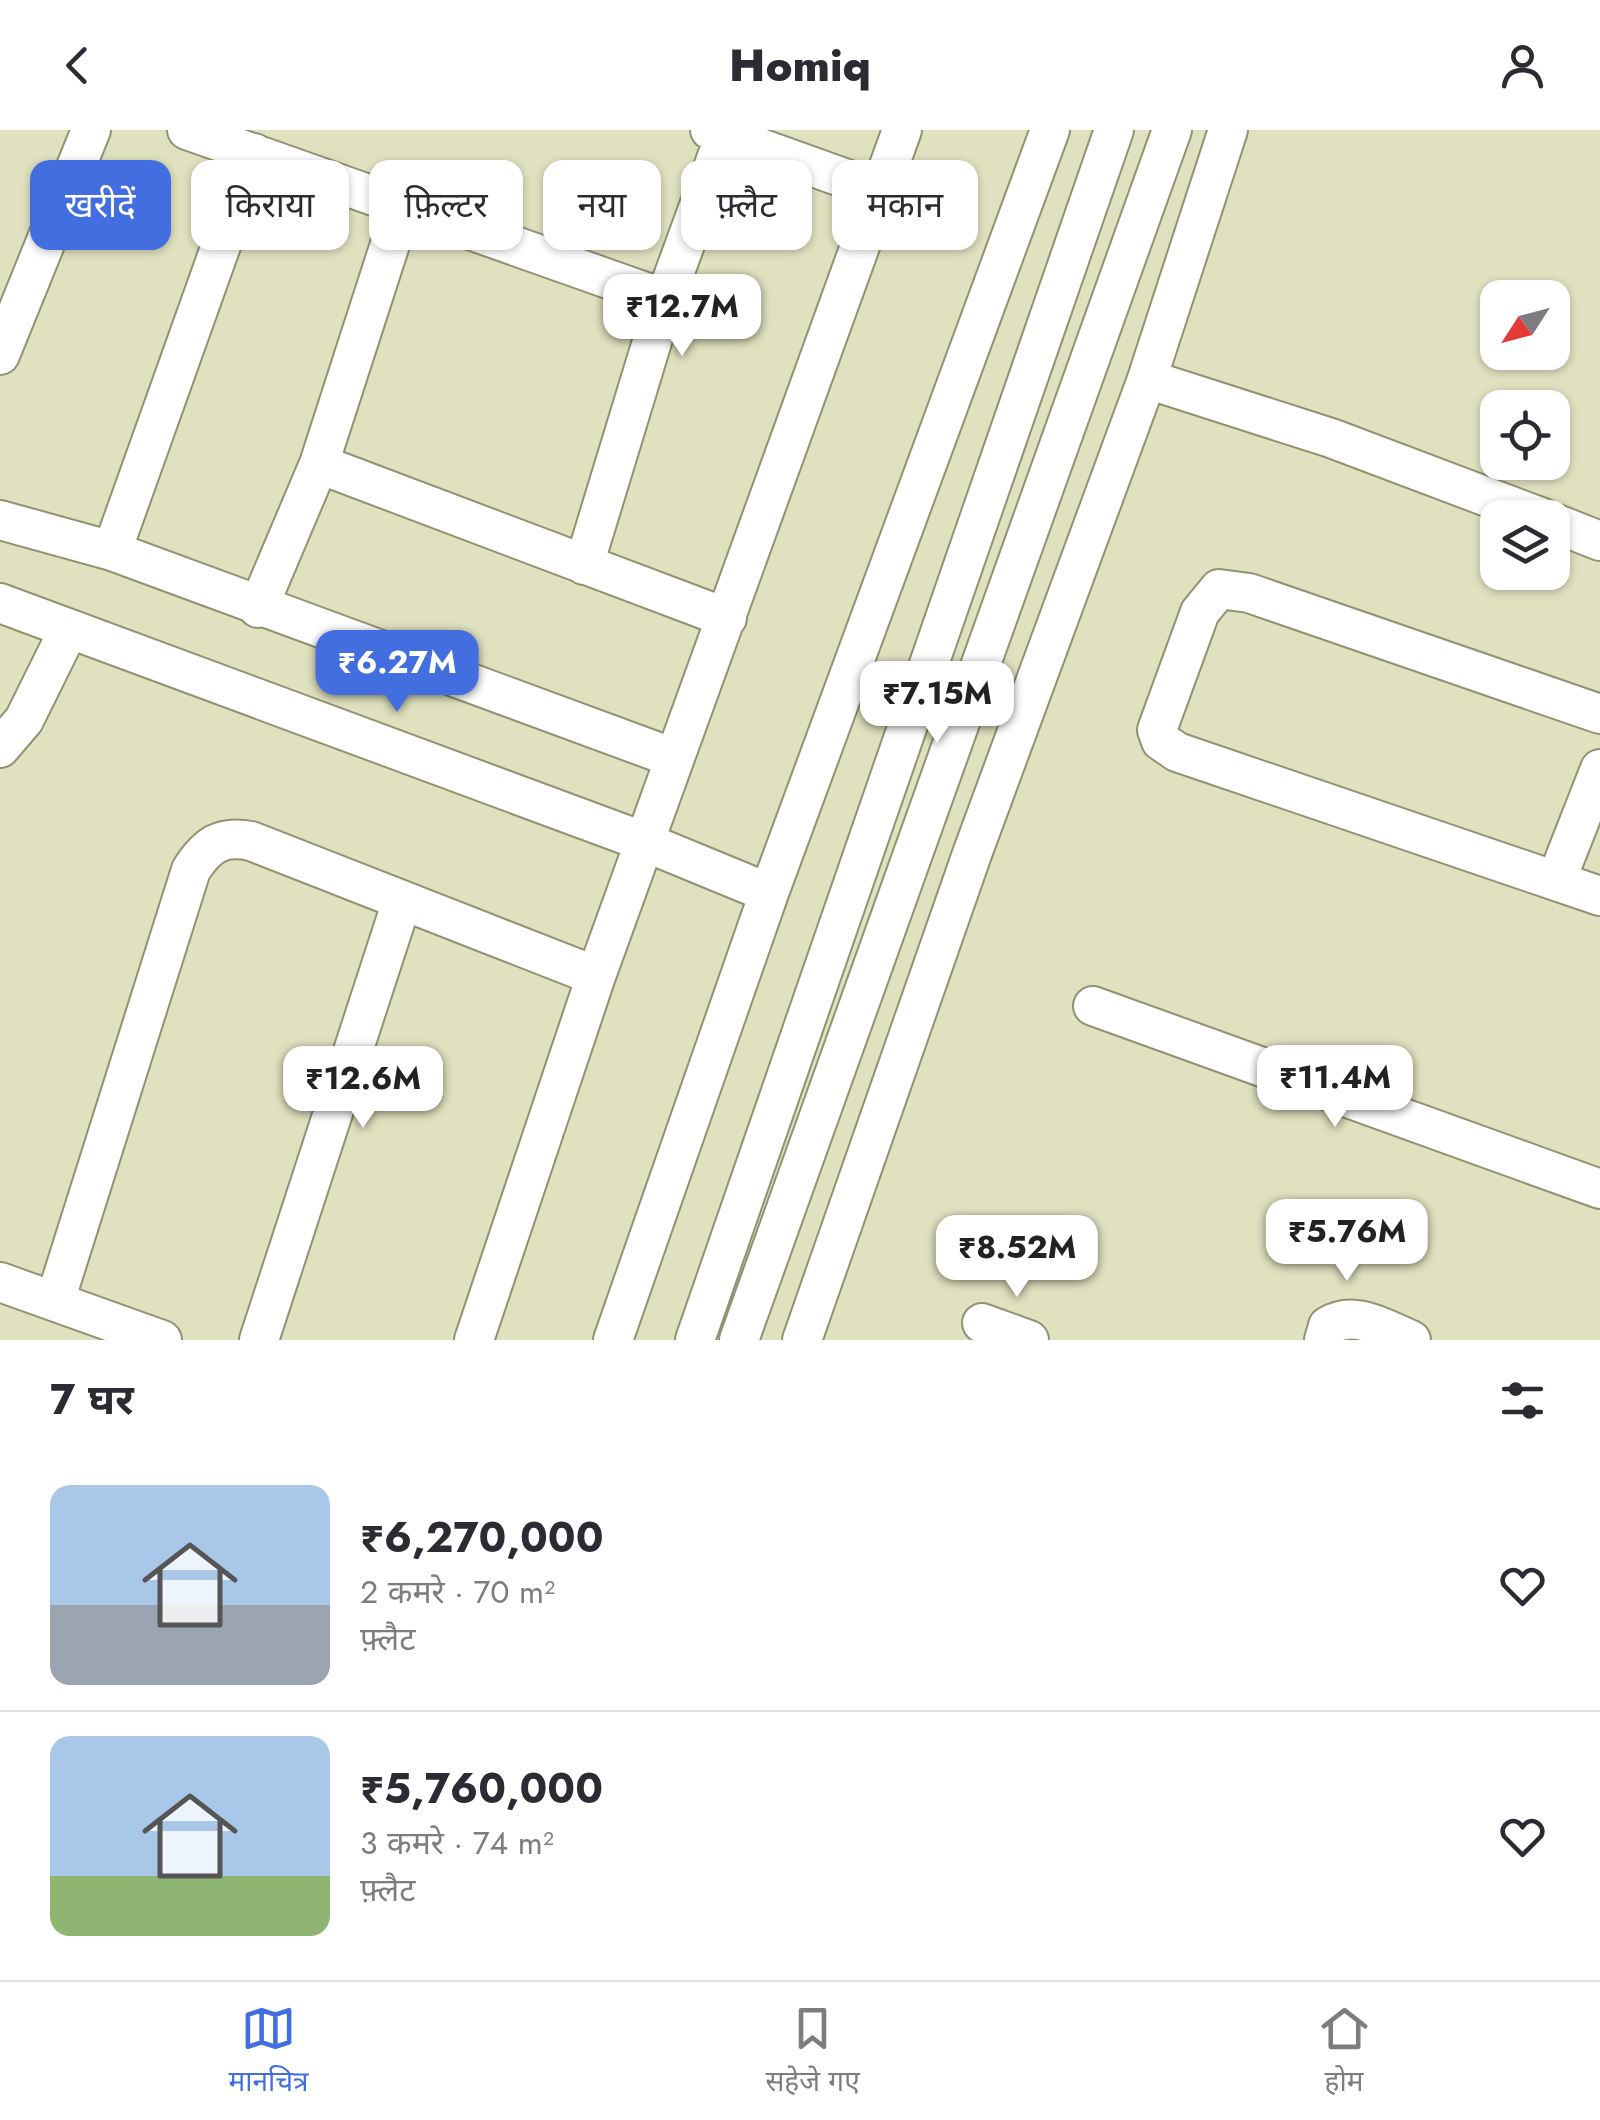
<!DOCTYPE html>
<html lang="hi">
<meta charset="utf-8">
<style>
body{margin:0;font-family:Jost,"Noto Sans Devanagari",sans-serif;background:#f7f7f7;color:#2b2b33;height:100vh;display:flex;flex-direction:column;font-size:38px;white-space:nowrap}
*{box-sizing:border-box;margin:0}
p{font-size:32px;color:#7c7c81}
.icon{flex:none;width:55px;height:55px;fill:none;stroke:currentColor;stroke-width:2;stroke-linecap:round;stroke-linejoin:round}
.map{position:relative;height:1210px;overflow:hidden}
.details{display:flex;flex-direction:column;background:#fff;flex:1}
.details>*{flex:none}
.top-card{position:absolute;left:30px;top:30px;width:1000px;height:90px;display:flex;gap:20px}
.needle{width:65px;rotate:234deg}
.fabs{position:absolute;left:1480px;top:150px;display:grid;gap:20px}
.fabs a{display:grid;place-items:center;width:90px;height:90px;border-radius:20px;background:#fff;box-shadow:0 2px 8px #0004;font-size:50px}
.price{position:absolute;translate:-50% -85px;padding:0 22px;border-radius:20px;background:#fff;color:#222;font-size:32px;line-height:65px;filter:drop-shadow(0 2px 5px #0008)}
.price::after{content:'';position:absolute;left:50%;top:60px;width:30px;height:22px;margin-left:-15px;background:inherit;clip-path:polygon(0 0,100% 0,50% 100%)}
.price.active{background:#426edf;color:#fff}
ul{padding:0;list-style:none}
li{display:flex;align-items:center;gap:30px;height:250px;padding:0 50px}
li+li{border-top:2px solid #e1e1e2}
li span{display:grid;place-items:center;flex:none;width:280px;height:200px;border-radius:20px;color:#555}
li>.icon{margin-inline-start:auto}
span .icon{width:120px;height:120px;fill:#fffc;stroke-width:1}
li b{font-size:42px}
h2{display:flex;justify-content:space-between;align-items:center;height:120px;padding:0 50px;font-size:42px}
.pill{padding:0 35px;border-radius:20px;background:#fff;box-shadow:0 2px 8px #0004;font-size:35px;line-height:90px}
.pill.active{background:#426edf;color:#fff}
header{display:flex;justify-content:space-between;align-items:center;height:130px;padding:0 50px;background:#fff;font-size:45px;font-weight:800}
.dock{display:flex;justify-content:space-around;align-items:center;height:140px;border-top:2px solid #e1e1e2;background:#fff;font-size:28px;color:#7c7c81}
.dock a{display:grid;justify-items:center;gap:5px}
.dock .active{color:#426edf}
.map>svg:first-child{display:block}
.lines{fill:none;stroke-linecap:round;stroke-linejoin:round}
.minor-casing{stroke:#919272;stroke-width:42}
.minor{stroke:#fff;stroke-width:38}
</style>
<header><svg class="icon" aria-label="back" viewBox="0 0 24 24"><path d="M15 5l-7 7 7 7"/></svg>Homiq<svg class="icon" aria-label="person" viewBox="0 0 24 24"><circle cx="12" cy="8" r="4"/><path d="M4 21q1-7 8-7t8 7"/></svg></header>
<div class="map">
<svg width="1600" height="1210" viewBox="0 0 1600 1210">
<rect width="100%" height="100%" fill="#e0e1bf"/>
<g class="lines">
<defs>
<path id="minor" d="M187,0l478,169
M710,0l170,61
M0,225l91,-225
M1147,249l184,59 212,80
M319,334l408,154
M0,390l112,31 562,207
M1552,392l48,19
M112,421l142,-398
M584,435l81,-266 60,-164
M0,473l645,239 124,51
M258,478l61,-144 84,-260
M1600,584l-351,-121 -30,-4 -19,23 -43,118 4,11 16,11 423,144
M0,618l24,-28 45,-91
M1556,751l44,-112
M1093,876l507,183
M0,1152l162,58
M55,1171l136,-431c16,-25 30,-35 60,-29l345,135
M982,1193l47,17
M259,1210l143,-439
M474,1210l122,-364 306,-846
M613,1210l156,-447 281,-763
M695,1210l419,-1210
M739,1210l433,-1210
M802,1210l170,-486 175,-475 81,-249
M1324,1210l4,-14c27,-17 56,3 83,14"/>
</defs>
<use href="#minor" class="minor-casing"/>
<use href="#minor" class="minor"/>
</g>
</svg>
<div class="fabs">
<a><svg class="needle" viewBox="-14 -14 28 28"><path d="M0-13l5 13h-10z" fill="#e53935"/><path d="M0 13l5-13h-10z" fill="#7c7c81"/></svg></a>
<a><svg class="icon" aria-label="locate" viewBox="0 0 24 24"><circle cx="12" cy="12" r="6"/><path d="M12 2v4M12 18v4M2 12h4M18 12h4"/></svg></a>
<a><svg class="icon" aria-label="layers" viewBox="0 0 24 24"><path d="M12 4l9 5-9 5-9-5zM3 14l9 5 9-5"/></svg></a>
</div>
<b class="price" style="left:682px;top:229px">₹12.7M</b>
<b class="price active" style="left:397px;top:585px">₹6.27M</b>
<b class="price" style="left:937px;top:616px">₹7.15M</b>
<b class="price" style="left:1335px;top:1000px">₹11.4M</b>
<b class="price" style="left:363px;top:1001px">₹12.6M</b>
<b class="price" style="left:1347px;top:1154px">₹5.76M</b>
<b class="price" style="left:1017px;top:1170px">₹8.52M</b>
<div class="top-card">
<a class="pill active">खरीदें</a>
<a class="pill">किराया</a>
<a class="pill">फ़िल्टर</a>
<a class="pill">नया</a>
<a class="pill">फ़्लैट</a>
<a class="pill">मकान</a>
</div>
</div>
<section class="details">
<h2>7 घर<svg class="icon" aria-label="filters" viewBox="0 0 24 24"><path d="M4 7h16M4 17h16"/><circle cx="9" cy="7" r="2"/><circle cx="15" cy="17" r="2"/></svg></h2>
<ul>
<li><span style="background:linear-gradient(#a9c7e8 60%,#9aa5b1 0)"><svg class="icon" aria-label="home" viewBox="0 0 24 24"><path d="M3 11l9-7 9 7M6 9v11h12V9"/></svg></span><div><b>₹6,270,000</b><p>2 कमरे · 70 m²</p><p>फ़्लैट</p></div><svg class="icon" aria-label="heart" viewBox="0 0 24 24"><path d="M12 20l-8-8c-3-5 5-10 8-4 3-6 11-1 8 4z"/></svg></li>
<li><span style="background:linear-gradient(#a9c7e8 70%,#8fb573 0)"><svg class="icon" aria-label="home" viewBox="0 0 24 24"><path d="M3 11l9-7 9 7M6 9v11h12V9"/></svg></span><div><b>₹5,760,000</b><p>3 कमरे · 74 m²</p><p>फ़्लैट</p></div><svg class="icon" aria-label="heart" viewBox="0 0 24 24"><path d="M12 20l-8-8c-3-5 5-10 8-4 3-6 11-1 8 4z"/></svg></li>
</ul>
</section>
<nav class="dock">
<a class="active"><svg class="icon" aria-label="map" viewBox="0 0 24 24"><path d="M3 6l6-2 6 2 6-2v14l-6 2-6-2-6 2zM9 4v14M15 6v14"/></svg>मानचित्र</a>
<a><svg class="icon" aria-label="saved" viewBox="0 0 24 24"><path d="M7 4h10v16l-5-4-5 4z"/></svg>सहेजे गए</a>
<a><svg class="icon" aria-label="home" viewBox="0 0 24 24"><path d="M3 11l9-7 9 7M6 9v11h12V9"/></svg>होम</a>
</nav>
